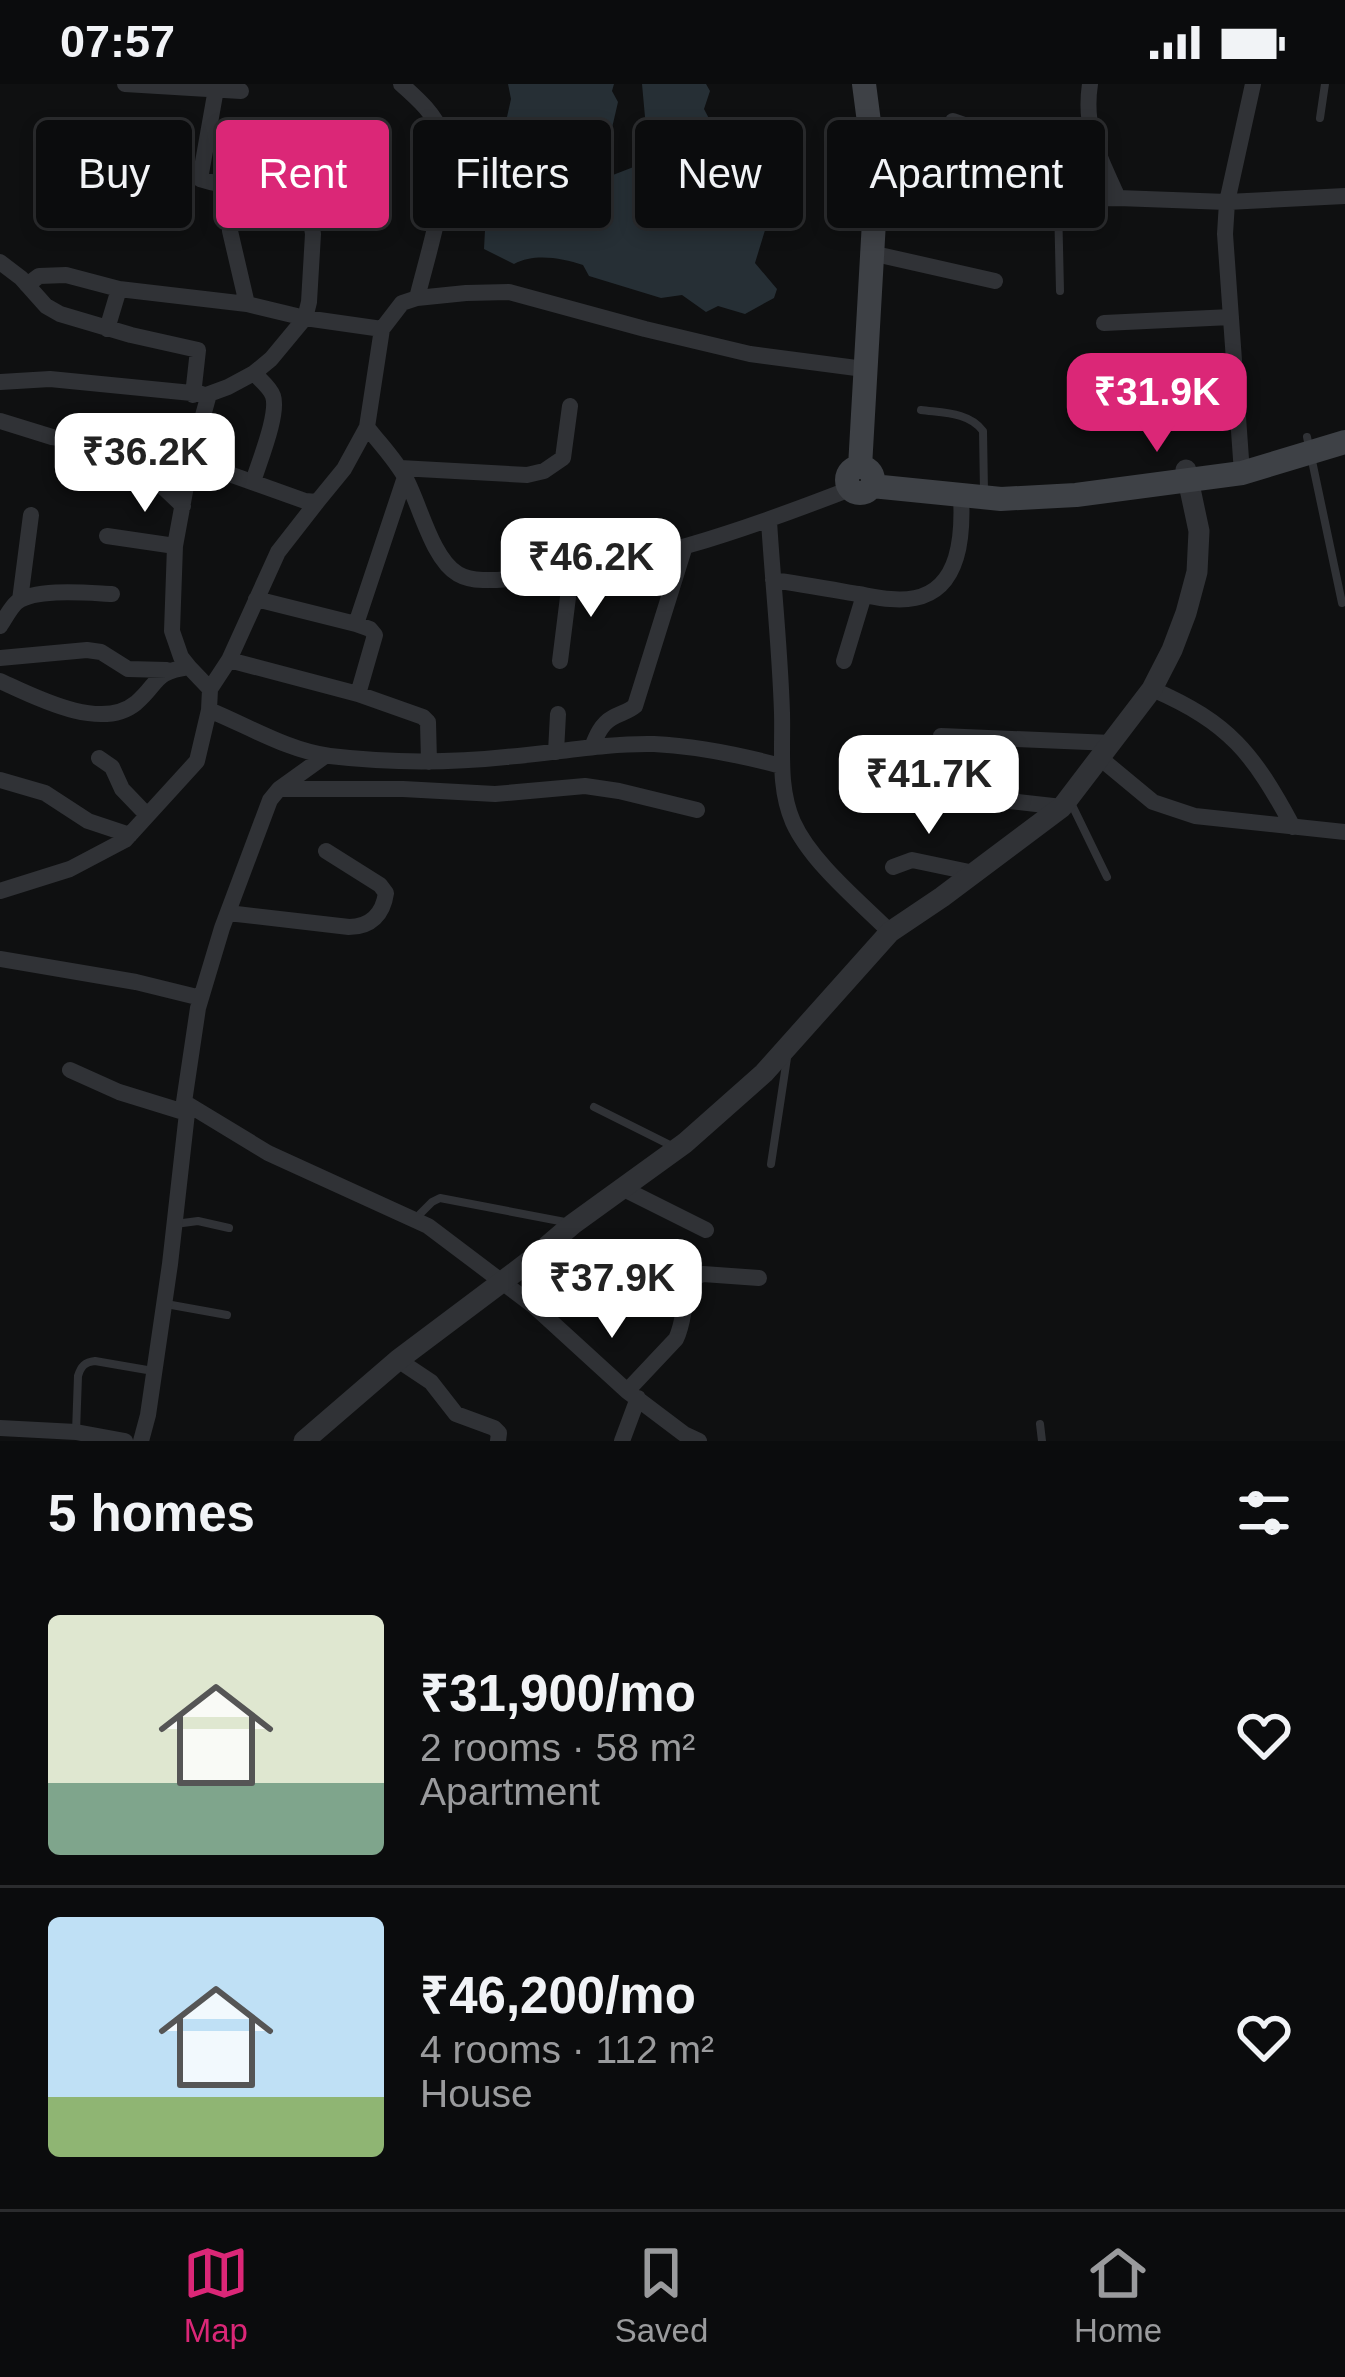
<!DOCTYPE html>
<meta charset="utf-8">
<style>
body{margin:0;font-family:Arial,sans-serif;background:#141516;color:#f1f3f6;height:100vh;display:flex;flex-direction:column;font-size:45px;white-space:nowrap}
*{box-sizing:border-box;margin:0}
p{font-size:39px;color:#9a9b9d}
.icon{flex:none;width:66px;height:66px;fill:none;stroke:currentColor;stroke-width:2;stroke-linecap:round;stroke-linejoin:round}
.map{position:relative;height:1357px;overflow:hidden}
.drawer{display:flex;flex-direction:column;background:#0b0c0d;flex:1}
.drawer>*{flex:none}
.banner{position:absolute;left:36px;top:36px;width:1275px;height:108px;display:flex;gap:24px}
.price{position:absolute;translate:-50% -102px;padding:0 27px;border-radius:24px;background:#fff;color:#222;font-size:39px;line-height:78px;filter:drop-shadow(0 3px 6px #0008)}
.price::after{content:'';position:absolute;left:50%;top:72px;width:36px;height:27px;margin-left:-18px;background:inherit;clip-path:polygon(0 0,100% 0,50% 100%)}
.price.current{background:#db2777;color:#fff}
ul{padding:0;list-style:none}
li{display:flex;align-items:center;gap:36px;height:300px;padding:0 48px}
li+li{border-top:3px solid #2b2c2e}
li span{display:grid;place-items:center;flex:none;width:336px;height:240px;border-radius:12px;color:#555}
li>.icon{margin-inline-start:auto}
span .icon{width:144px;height:144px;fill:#fffc;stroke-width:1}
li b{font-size:51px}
h2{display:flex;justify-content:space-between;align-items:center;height:144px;padding:0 48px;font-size:51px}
.pill{padding:0 42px;border-radius:12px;background:#0b0c0d;box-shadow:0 6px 18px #0003,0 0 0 3px #2b2c2e;font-size:42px;line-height:108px}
.pill.current{background:#db2777;color:#fff}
.status{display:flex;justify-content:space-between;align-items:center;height:84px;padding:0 60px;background:#0b0c0d;direction:ltr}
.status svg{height:33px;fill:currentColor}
.tabs{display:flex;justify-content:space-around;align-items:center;height:168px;border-top:3px solid #2b2c2e;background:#0b0c0d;font-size:33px;color:#9a9b9d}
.tabs a{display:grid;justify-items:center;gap:6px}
.tabs .current{color:#db2777}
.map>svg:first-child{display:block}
.water{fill:#262f35}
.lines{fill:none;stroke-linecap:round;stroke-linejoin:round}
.service{stroke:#303236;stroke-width:8}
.minor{stroke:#303236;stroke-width:16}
.tertiary{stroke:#303236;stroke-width:21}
.secondary{stroke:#3e4146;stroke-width:24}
</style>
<div class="status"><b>07:57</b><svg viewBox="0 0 49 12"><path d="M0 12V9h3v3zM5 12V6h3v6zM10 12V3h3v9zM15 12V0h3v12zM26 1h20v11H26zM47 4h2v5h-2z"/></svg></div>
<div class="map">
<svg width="1345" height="1357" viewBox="0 0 1345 1357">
<rect width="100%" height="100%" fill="#0f1011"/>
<path class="water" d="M508,0h106l-2,7 6,11 -18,78 49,-19 -7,-77h64l4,7 -6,18 31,59 -5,18 36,41 -11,36 22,26 -3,9 -29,16 -27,-8 -12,6 -24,-17 -21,3 -72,-22 -6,-11c-22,-7 -48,-12 -69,-1l-30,-15 2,-38 25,-112z"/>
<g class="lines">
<path class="service" d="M1320,34l5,-34
M1058,119l2,88
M921,326c22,3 48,2 62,21l1,61
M1307,353l35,166
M1071,719l36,74
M594,1023l82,41
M771,1080l16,-106
M416,1134l16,-16 8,-4 125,24
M175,1140l23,-3 31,7
M166,1220l61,11
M1040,1340l2,17
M76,1348l2,-56c3,-10 7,-14 17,-15l58,10"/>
<path class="minor" d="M125,0l116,7
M401,0c17,15 34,30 42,52 12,35 -17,124 -26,162
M1090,0c-7,46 10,73 28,114
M1253,0l-26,118 118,-6
M216,5l-16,90c41,13 64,6 103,-6
M953,37l23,8 3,8 2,64
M236,103l-6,44 17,73
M875,120l243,-6 109,4 -2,32 17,239
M871,169l124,28
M0,178l21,16 25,28 14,8 71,21 67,15 -5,45
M27,201l12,-9 27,-1 53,14 128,15 58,14 77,11
M1104,239l127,-6
M107,245l12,-40
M0,298l50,-3 152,15
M0,337l52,16 124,18 129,46 12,1 27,-33 23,-42 15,-98 20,-26 15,-5 49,-5 43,-1 136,37 105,25 114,15
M367,343c13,17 29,33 39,52 14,26 26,80 52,95 17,10 45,5 64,4 116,-11 220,-47 328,-89
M119,361l64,61
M400,384l127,7 17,-4 19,-13 7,-52
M253,398c6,-20 26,-68 20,-86 -3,-9 -13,-16 -19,-23
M317,418l-39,50 -49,108 -19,29 -1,21c39,16 80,41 121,46 59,7 118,7 176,1 49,-4 98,-14 148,-13 42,2 86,11 127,22
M769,437c4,64 11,128 13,192 1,38 -4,74 11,109 18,40 66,79 97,110
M107,452l68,10
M773,496c28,4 56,9 85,14 18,3 38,8 57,4 46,-9 48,-65 46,-102
M256,515l100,25 49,-147
M20,516l11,-85
M356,540l14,5 5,6 -17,59
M0,542c5,-7 10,-18 17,-24 19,-14 71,-9 95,-8
M0,574l87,-8 14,2 27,17 39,1
M229,576l129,34 65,23 5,5 1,40
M560,577l11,-88
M844,577l20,-66
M189,583l-8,-10 -9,-26 3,-85 16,-87 18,-65 19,-7 26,-14 17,-14 34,-41 4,-16 4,-68 -10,-61 6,-45
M0,597c35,16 101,51 136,22 24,-21 17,-31 53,-36l21,22
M1152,605c78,34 101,64 141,138
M941,652l171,7
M592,663c4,-10 9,-23 20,-29 8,-5 16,-6 23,-12l49,-157
M556,668l2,-38
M99,674l13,9 10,22 24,25
M1100,674l53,44 42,14 150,16
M0,696l45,13 43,28 42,14
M280,705h123l92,5 90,-8 34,5 78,19
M904,705l158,18
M893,783l19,-7 62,13
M0,807l70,-22 55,-29 72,-79 12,-51
M228,829l121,14c22,0 34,-13 37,-34l-6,-8 -54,-34
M0,875l136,23 65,16
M70,986l49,22 68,21
M184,1018l84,51 160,73 106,80 93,85 57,43 15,7
M624,1105l82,41
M398,1276l33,22 25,32 38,14 5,5 -1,8
M627,1307l49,-52c10,-20 6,-45 20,-62l7,-3 56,4
M0,1344l76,4 49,9
M141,1357l7,-26 22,-151 17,-151 -3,-11 14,-94 24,-80 48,-128 9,-11 46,-33
M622,1357l16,-43"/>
<path class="tertiary" d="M304,1357l94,-81 133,-100 42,-36 112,-81 79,-70 126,-141 52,-35 120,-90 90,-118 20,-39 14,-37 11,-41 2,-41 -13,-61"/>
<path class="secondary" d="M860,383l15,-263 -3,-59 -8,-61
M847 396a13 13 0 1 1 26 0a13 13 0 1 1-26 0Z
M872,402l129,13 75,-4 166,-22 103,-31"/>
</g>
</svg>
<b class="price current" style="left:1157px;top:371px">₹31.9K</b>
<b class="price" style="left:145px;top:431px">₹36.2K</b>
<b class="price" style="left:591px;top:536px">₹46.2K</b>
<b class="price" style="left:929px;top:753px">₹41.7K</b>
<b class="price" style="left:612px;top:1257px">₹37.9K</b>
<div class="banner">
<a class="pill">Buy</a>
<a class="pill current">Rent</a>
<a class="pill">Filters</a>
<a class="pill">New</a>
<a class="pill">Apartment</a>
</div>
</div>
<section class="drawer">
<h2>5 homes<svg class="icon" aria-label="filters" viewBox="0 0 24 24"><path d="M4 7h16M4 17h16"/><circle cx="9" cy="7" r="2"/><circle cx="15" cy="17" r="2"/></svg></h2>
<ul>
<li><span style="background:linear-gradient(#dfe7d0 70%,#7fa58c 0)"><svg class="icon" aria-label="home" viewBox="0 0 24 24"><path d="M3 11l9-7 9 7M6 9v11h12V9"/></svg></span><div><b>₹31,900/mo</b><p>2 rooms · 58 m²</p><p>Apartment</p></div><svg class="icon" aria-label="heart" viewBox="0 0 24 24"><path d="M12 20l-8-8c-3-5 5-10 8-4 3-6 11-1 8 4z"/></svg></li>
<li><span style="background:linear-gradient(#bfe0f5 75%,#8fb573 0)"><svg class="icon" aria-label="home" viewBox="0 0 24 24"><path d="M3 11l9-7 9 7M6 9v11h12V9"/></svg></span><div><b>₹46,200/mo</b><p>4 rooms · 112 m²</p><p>House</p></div><svg class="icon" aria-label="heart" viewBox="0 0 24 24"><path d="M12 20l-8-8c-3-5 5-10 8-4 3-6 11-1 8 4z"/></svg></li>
</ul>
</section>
<nav class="tabs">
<a class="current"><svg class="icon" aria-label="map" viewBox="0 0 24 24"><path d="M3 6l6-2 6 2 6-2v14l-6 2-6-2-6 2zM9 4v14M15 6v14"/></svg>Map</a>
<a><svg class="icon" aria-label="saved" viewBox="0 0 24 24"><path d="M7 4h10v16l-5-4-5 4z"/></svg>Saved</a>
<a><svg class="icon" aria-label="home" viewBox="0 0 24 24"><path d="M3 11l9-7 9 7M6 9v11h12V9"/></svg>Home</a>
</nav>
